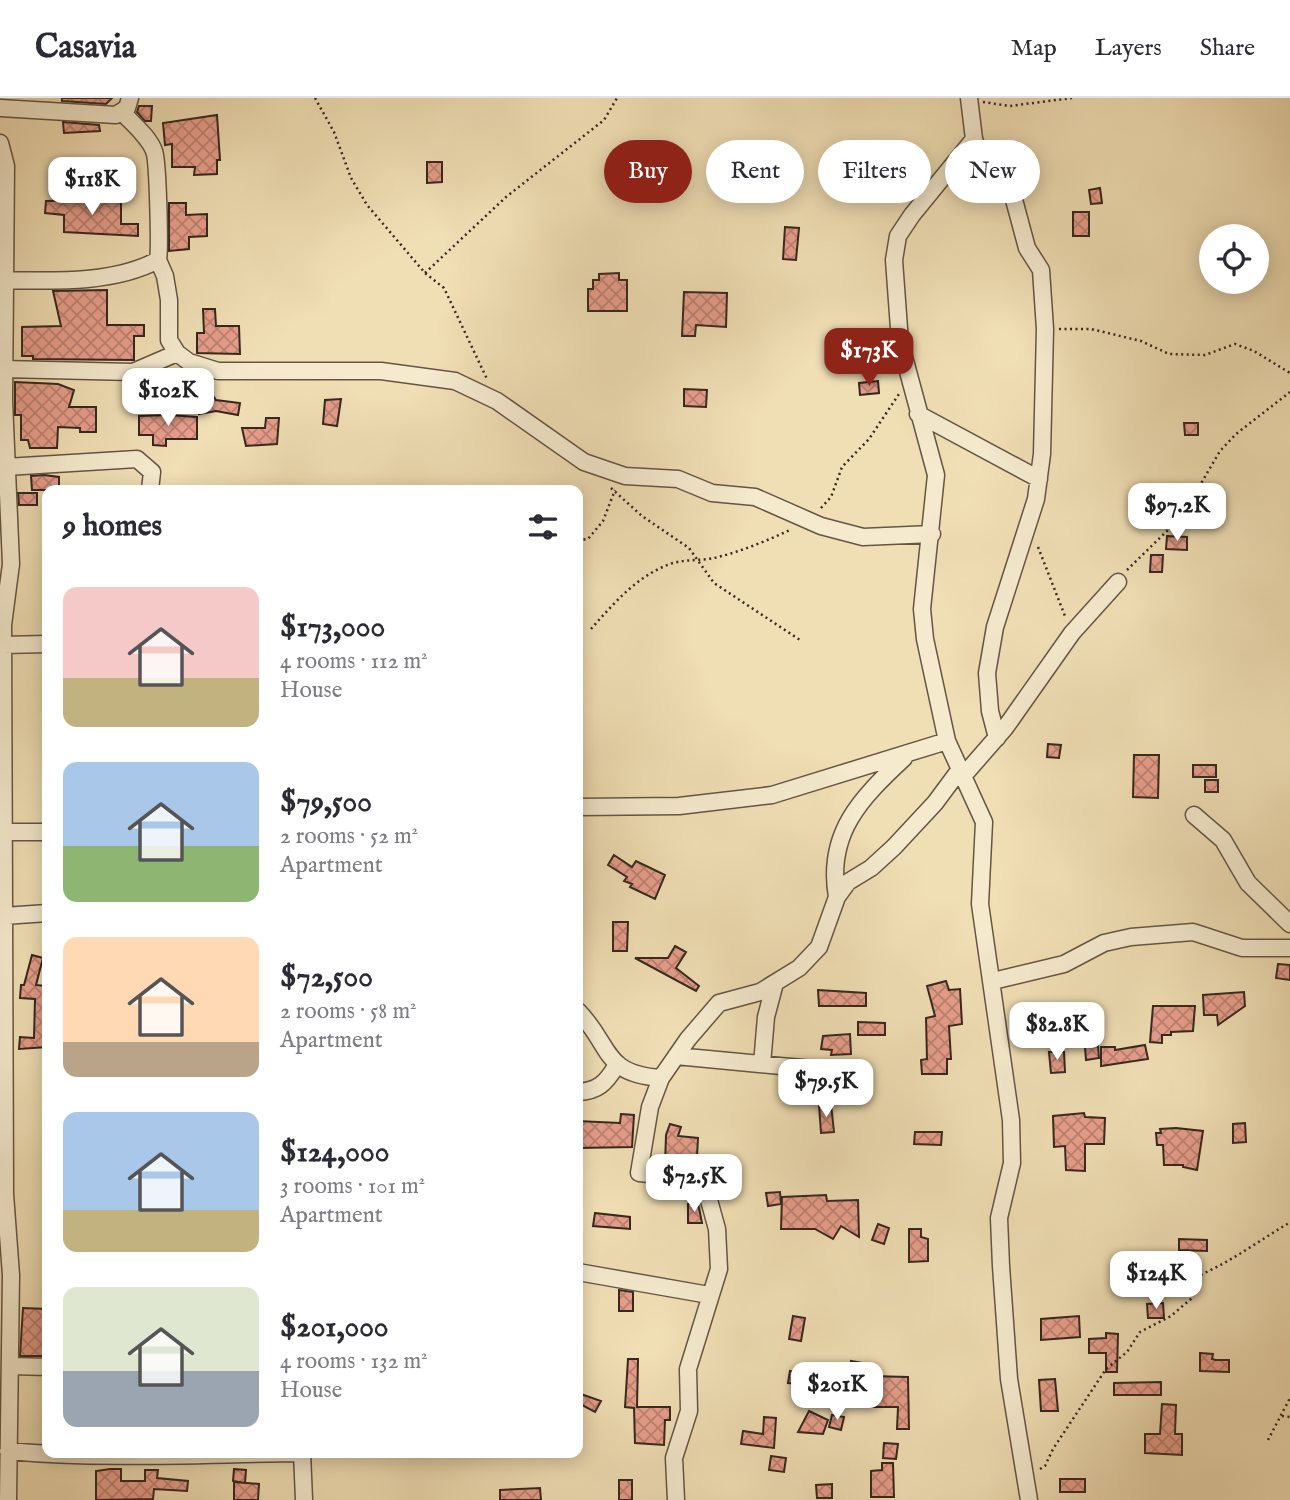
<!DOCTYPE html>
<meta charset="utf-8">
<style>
body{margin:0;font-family:"IM FELL English",serif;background:#f2f2f3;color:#2b2b33;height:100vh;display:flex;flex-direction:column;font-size:26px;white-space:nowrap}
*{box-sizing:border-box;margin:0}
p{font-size:23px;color:#7c7c81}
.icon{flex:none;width:38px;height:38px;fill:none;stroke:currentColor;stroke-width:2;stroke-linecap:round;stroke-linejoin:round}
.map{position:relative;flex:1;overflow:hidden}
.side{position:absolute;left:42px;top:387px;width:541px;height:973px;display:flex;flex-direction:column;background:#fff;border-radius:14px;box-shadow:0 4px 18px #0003}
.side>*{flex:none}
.guide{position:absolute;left:604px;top:42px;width:581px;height:63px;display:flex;gap:14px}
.controls{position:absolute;left:1199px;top:126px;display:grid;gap:14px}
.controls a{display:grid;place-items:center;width:70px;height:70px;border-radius:50%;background:#fff;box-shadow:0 4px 18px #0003;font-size:35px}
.price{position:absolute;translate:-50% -60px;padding:0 16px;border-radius:14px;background:#fff;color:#222;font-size:23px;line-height:46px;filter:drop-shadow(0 2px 4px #0008)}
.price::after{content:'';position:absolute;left:50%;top:42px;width:21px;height:16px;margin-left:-10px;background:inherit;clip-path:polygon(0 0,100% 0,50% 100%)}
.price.active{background:#8f2418;color:#fff}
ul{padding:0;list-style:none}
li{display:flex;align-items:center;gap:21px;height:175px;padding:0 21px}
li span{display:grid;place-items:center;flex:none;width:196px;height:140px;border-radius:14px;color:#555}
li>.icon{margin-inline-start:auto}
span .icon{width:84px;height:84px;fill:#fffc;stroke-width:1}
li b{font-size:30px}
h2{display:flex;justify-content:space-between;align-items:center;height:84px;padding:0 21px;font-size:30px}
.tag{padding:0 24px;border-radius:32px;background:#fff;box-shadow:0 4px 18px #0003;font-size:24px;line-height:63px}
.tag.active{background:#8f2418;color:#fff}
header{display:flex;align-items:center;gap:42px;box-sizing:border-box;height:98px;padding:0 35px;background:#fff;border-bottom:2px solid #e1e1e2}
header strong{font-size:33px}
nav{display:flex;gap:38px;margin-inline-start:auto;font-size:24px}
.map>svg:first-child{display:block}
.building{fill:url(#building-cross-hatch);stroke:#36271e;stroke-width:2}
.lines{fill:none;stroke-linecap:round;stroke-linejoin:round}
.street-casing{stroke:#645544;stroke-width:19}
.path{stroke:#36271e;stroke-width:2.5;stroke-dasharray:2 3.5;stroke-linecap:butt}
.street{stroke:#f5eace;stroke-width:16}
</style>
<header>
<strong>Casavia</strong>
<nav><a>Map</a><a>Layers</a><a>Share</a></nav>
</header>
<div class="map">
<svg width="1290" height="1402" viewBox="0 0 1290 1402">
<defs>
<pattern id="building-cross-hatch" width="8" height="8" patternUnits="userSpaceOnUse" patternTransform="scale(1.75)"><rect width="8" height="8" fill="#e79e8b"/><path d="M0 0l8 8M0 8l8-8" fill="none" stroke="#bc8171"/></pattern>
</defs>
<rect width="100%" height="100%" fill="#f0deb4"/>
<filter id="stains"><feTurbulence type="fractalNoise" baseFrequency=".00286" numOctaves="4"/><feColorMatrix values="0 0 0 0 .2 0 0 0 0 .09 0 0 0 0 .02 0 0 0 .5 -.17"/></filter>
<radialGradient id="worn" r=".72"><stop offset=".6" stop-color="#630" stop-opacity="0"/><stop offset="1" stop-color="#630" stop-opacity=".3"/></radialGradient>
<path class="building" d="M62,0h50l-6,6 -44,-3z
M139,8h13l-1,15h-6l-8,-9z
M217,17l3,45h-3v14l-23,1 1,-8h-23v-23l-7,1 -2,-22z
M63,24l36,3 1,6 -36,2z
M427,64h15v20l-15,1z
M1100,90l2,15 -11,1 -2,-14z
M86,102l35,2v22h17v12l-74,-4v-17l-19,-2 1,-12z
M169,105h17v12l21,-1v22l-18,1v12l-20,2z
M1073,114h16v24h-16z
M785,129l14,1 -3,32 -13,-1z
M619,175v7h8v31h-39v-22h5v-9h6v-6z
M107,192v35h37v11h-10v24l-101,-1v-3h-11v-29l39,-1 -8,-35z
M684,194l43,1 -1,34 -30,-2 -1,11h-13z
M203,211h12l1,17h23l1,28 -43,-1v-20h7z
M878,283l1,12 -19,2 -1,-12z
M15,284l43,2 16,6 -5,17h27v25h-16v-4l-22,-1 -1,21h-27l-2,-8h-7v-25h-6z
M684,291l23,1 -1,17 -22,-1z
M199,295h12l5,7 24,3 -2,12 -22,-4 -17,3z
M341,301l-4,27 -14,-2 2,-24z
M169,317l28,2v22h-31v7l-13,-1v-10h-14v-19z
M266,320h13l-2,26 -31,2 -4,-18h23z
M1184,325h14v12h-13z
M44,377l15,2v13h-27l-1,-14z
M18,395h19v12h-18z
M1151,414h12v13h-12z
M1167,438l20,1v13l-21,-1z
M1151,457h12l-1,17h-12z
M1048,646l13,1 -2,13 -12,-1z
M1134,657h25l-1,43 -25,-1z
M1193,667h23v12h-23z
M1205,682h13v12h-13z
M614,757l18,12 4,-6 29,14 -10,24 -25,-12 2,-3 -8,-3 3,-4 -19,-12z
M613,824h15l-1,29h-14z
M675,848l11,6 -10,16 23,18 -3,5 -61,-33h33z
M32,857l11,3 -7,27 9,1 2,5v56l-28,2 1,-12 14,1 1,-39 -15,-1 1,-13h3z
M1278,866l12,1v15l-14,-2z
M946,883l3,9 11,-1 2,35 -13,2 2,33h-4v15h-25l-1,-14 6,-1 -1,-41 9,-2 -8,-30z
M818,892l48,3v13h-47z
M1244,894l1,14 -27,19 -1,-10h-13l-1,-20z
M1153,908h42l-2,25 -22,1v3h-9v8l-12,-1z
M858,924l27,1v12h-27z
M850,936l1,20 -20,1 1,-5 -11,-1 2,-13z
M1145,947l3,14 -47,7v-19h14v3z
M1098,948l1,12 -13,2 -1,-13z
M1049,954h15l1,20 -14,1z
M831,1006l3,28 -13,1 -2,-28z
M1084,1015l1,4 20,1 -1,26h-19v27l-19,-1 -1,-24 -11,1 -1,-31z
M621,1016l13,1 -2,32 -54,1v-27l42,2z
M1245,1025l1,19 -13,1v-19z
M670,1026l11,3 -3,9 20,2 -1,19h-25l-2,8h-5l1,-30z
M1176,1030l27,3 -6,39 -14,-3v-2h-19l-1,-20h-6l-1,-12h5l-1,-4z
M915,1034h27l-1,13 -27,-1z
M780,1094l1,12 -13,2 -2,-13z
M826,1097l1,6 31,-1 1,37 -18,-11 -8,13 -18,-10h-34l1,-32z
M698,1105l4,20h-14v-19z
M595,1115l35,4v12l-37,-3z
M878,1126l11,4 -5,16 -12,-4z
M909,1131h12v8l7,2v22l-19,1z
M1179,1141l28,1v11l-28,-1z
M619,1192l14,2v19h-14z
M1163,1205l1,15h-16l-1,-14z
M23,1210l24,1v47h-27z
M793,1218l12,2 -4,23 -12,-2z
M1079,1218l1,21 -39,3v-21z
M1106,1235l12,1 -1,38h-11v-19h-17v-14l17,-1z
M1200,1255l13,1 -1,5 4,1h13v12l-29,-1z
M628,1261h10l-1,48h33v13h-5l-1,25 -29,-2 -1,-35 -9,-1z
M851,1263l12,2 -2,12 -11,-2z
M790,1273l12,2 -2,11 -12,-1z
M870,1278l38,1 1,52h-12l1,-22h-27z
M1055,1281l3,32h-17l-2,-31z
M1161,1284v13h-47v-12z
M578,1295l23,8 -6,11 -17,-9z
M1162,1306l14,1 -1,29h7v21l-37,-2v-19h15z
M809,1313l19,9 -5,14 -25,-2z
M832,1317l12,2 -3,13 -12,-3z
M764,1319l12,1 -2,30 -33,-4 2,-13 20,3z
M884,1345l14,1 -2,15 -13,-1z
M771,1358l15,2 -2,14 -15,-2z
M882,1365h11l1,34h-23v-26l11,-1z
M110,1371h11v12h24v-11h13l-1,8 31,3 -1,10 -33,-2 -1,10 -57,1v-29z
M234,1371l12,1 -1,13 -12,-2z
M1060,1381h25v13h-25z
M619,1382h13v20h-13z
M234,1384l25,2 -1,16h-24z
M832,1386v14h-15l-1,-13z
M540,1390l1,12h-41v-10z"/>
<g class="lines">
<defs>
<path id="street" d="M969,0l5,41 5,14 34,43 14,52 14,22 4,59 -3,125 -6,45 -41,128 -8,46 3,38 7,27
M0,10l116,7 11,-7 3,-10
M974,41l-62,76 -14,21 -4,24 6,82 36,133 -14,134 3,30 22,102 37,81 -4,82 31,216 1,43 -13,55 2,48 8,113 20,121
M0,45l6,23 -2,235 7,163 -8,61 2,569 6,81 -3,225
M158,162l7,16 4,24v40l8,13 12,9 29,9h163l74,10 42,20 87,61 41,14 53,3 34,14 43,4 66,29 42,11 69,-3
M3,182c49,1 111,4 155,-20 2,-12 0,-100 -4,-109 -5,-14 -21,-27 -31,-38
M3,271l130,3 44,-19
M918,316l121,65
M6,369l131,-8 15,13 -2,18
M3,547l44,-1
M964,677l41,-47 67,-95 46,-51
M578,709l101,-1 93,-11 175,-54
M1194,717l29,25 25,43 42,41
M4,734h43
M837,799c-11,-64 24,-99 67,-139
M4,818l43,-3
M993,883l71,-17 40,-21 27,-6 62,-5 49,16h48
M578,913c34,35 24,63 83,67
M676,958l147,14
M762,966l4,-47 9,-34
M578,994c20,-1 28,-9 38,-26
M578,1174l131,23
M12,1268l35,1
M8,1353c98,9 195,3 294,2
M302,1354l2,48
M676,1402l-2,-42 15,-47 -1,-42 31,-100 -2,-40 -8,-29 -18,-22 -52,-5 11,-66 11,-29 27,-39 31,-36 41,-11 39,-24 20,-21 18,-50 11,-15 23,-14 23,-21 41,-44 26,-35"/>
</defs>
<use href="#street" class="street-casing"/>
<path class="path" d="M315,0l19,34 17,46 16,27 58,68 19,15 43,91
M983,4l27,4 62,-8
M425,175l81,-76 98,-77 13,-22
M1059,231h32l50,12 28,13 36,1 30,-11 19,7 36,22
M611,390l31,28 47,32 25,35 86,57
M821,410l10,-11 11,-30 27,-28 30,-45
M578,442l10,-1 15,-18 12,-31
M1038,449l27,69
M1127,472l43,-42 19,-24 31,-53 16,-17 54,-42
M591,531c23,-26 46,-53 79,-65 14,-5 30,-3 44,-6 26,-6 52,-17 76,-28
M1282,1318l8,1
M1268,1342l22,-42
M1040,1371l5,-3 8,-17 53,-80 21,-17 13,-20 31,-16 21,-18 10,-24c30,-13 58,-34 87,-51"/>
<use href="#street" class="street"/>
</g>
<rect width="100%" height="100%" filter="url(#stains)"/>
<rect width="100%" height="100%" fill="url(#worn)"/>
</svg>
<div class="controls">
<a><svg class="icon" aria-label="locate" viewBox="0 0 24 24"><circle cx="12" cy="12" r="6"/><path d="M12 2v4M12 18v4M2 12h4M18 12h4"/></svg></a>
</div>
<b class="price" style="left:92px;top:119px">$118K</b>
<b class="price active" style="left:869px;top:290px">$173K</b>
<b class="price" style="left:168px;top:330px">$102K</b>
<b class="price" style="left:1177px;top:445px">$97.2K</b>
<b class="price" style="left:1057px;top:964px">$82.8K</b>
<b class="price" style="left:826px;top:1021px">$79.5K</b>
<b class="price" style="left:694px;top:1116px">$72.5K</b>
<b class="price" style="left:1156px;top:1213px">$124K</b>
<b class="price" style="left:837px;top:1324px">$201K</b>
<div class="guide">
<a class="tag active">Buy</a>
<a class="tag">Rent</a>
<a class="tag">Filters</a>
<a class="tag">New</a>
</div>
<section class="side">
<h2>9 homes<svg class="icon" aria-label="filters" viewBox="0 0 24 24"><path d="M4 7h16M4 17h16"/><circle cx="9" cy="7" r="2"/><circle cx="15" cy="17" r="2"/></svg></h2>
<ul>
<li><span style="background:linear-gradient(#f6c9c9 65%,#c2b280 0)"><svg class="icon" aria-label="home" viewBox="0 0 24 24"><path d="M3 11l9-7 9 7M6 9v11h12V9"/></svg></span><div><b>$173,000</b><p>4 rooms · 112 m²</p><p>House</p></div></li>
<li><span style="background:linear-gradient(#a9c7e8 60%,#8fb573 0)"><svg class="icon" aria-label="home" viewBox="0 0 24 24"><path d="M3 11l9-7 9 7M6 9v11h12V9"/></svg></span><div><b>$79,500</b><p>2 rooms · 52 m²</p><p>Apartment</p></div></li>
<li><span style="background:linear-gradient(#ffd9b3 75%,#b9a48a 0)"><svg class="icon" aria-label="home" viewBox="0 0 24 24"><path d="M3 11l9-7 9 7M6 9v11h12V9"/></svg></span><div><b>$72,500</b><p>2 rooms · 58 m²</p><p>Apartment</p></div></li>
<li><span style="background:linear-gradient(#a9c7e8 70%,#c2b280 0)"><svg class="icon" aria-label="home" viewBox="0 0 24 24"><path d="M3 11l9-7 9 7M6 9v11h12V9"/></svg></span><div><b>$124,000</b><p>3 rooms · 101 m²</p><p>Apartment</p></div></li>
<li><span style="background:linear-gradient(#dfe7d0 60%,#9aa5b1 0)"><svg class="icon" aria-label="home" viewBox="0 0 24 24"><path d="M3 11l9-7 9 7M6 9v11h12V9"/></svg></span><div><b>$201,000</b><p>4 rooms · 132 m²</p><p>House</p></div></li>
</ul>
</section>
</div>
